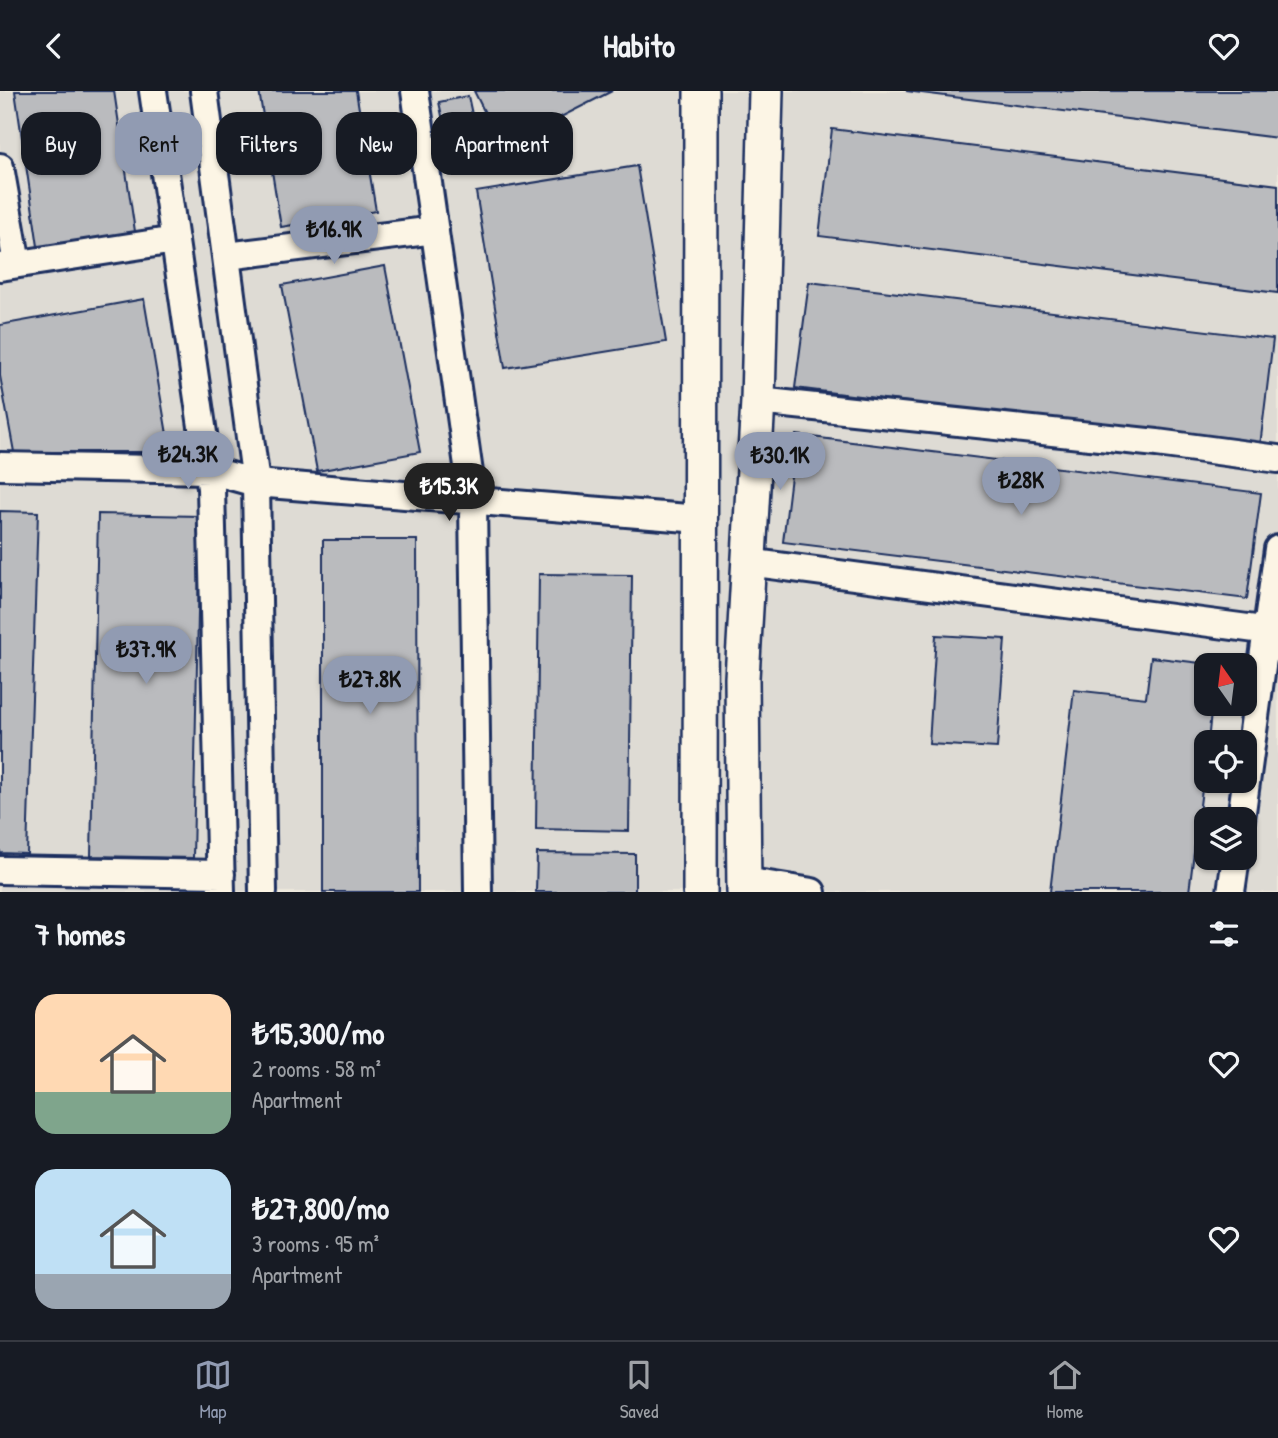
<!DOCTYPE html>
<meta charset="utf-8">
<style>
body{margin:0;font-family:"Patrick Hand",sans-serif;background:#20242c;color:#f1f3f6;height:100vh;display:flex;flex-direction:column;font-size:26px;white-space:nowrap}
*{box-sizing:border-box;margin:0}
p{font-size:23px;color:#9ea1a6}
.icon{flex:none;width:38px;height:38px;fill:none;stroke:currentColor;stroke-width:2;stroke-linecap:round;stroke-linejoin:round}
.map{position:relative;height:801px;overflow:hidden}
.panel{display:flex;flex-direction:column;background:#171b24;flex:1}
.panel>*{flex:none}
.top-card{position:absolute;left:21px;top:21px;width:700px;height:63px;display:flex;gap:14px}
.needle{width:46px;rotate:346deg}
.buttons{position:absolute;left:1194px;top:562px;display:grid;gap:14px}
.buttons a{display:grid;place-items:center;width:63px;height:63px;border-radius:14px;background:#171b24;box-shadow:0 2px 5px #0004;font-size:35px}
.price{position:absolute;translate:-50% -60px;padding:0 16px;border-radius:24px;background:#919bb2;color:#111;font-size:23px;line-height:46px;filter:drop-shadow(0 2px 4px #0008)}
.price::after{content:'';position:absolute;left:50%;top:42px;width:21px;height:16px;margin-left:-10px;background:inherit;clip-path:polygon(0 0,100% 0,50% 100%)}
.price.selected{background:#222;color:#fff}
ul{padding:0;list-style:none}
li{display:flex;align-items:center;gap:21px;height:175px;padding:0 35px}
li span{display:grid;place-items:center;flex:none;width:196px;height:140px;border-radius:21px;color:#555}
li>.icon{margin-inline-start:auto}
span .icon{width:84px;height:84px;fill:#fffc;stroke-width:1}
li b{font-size:30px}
h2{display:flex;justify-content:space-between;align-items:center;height:84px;padding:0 35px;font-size:30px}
.tag{padding:0 24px;border-radius:21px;background:#171b24;box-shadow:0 2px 5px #0004;font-size:24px;line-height:63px}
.tag.selected{background:#919bb2;color:#111}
header{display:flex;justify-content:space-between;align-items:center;height:91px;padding:0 35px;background:#171b24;font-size:32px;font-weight:800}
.tabs{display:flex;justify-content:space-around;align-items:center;height:98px;border-top:2px solid #363941;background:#171b24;font-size:19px;color:#9ea1a6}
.tabs a{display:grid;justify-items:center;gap:4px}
.tabs .selected{color:#919bb2}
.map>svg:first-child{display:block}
.built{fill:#dedbd4;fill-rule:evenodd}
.building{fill:#babbbe;stroke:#1b2f5e;stroke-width:2}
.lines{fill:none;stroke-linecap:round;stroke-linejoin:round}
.minor-casing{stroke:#1b2f5e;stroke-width:32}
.major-casing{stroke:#1b2f5e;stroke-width:38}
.minor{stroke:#fcf5e5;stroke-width:26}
.major{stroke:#fcf5e5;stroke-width:33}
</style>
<header><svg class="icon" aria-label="back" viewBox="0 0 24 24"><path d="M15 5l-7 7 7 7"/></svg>Habito<svg class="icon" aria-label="heart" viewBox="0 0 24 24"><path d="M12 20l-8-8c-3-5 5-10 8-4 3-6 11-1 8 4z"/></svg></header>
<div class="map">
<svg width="1278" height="801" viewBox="0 0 1278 801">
<rect width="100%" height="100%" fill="#eee9dd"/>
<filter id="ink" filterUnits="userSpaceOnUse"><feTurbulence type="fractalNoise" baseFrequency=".0143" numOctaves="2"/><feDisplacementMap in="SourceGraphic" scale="14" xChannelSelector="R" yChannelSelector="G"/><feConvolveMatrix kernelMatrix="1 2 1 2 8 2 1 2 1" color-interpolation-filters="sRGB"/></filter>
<g filter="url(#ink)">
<path class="built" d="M0,0h1278v801h-1278zM1206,574h38v38h-38zM1206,651h38v39h-38zM1206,728h38v38h-38z"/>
<path class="building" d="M15,0h99l22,147 -97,15z
M259,0h97l20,120 -95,16z
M474,0h138l-110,56z
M906,0h372v47z
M468,5l11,51 -29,6 -11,-51z
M832,38l446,56v108l-459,-57z
M637,75l29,176 -161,26 -29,-176z
M385,175l35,186 -103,19 -35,-186z
M809,191l464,57 -13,107 -465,-58z
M144,208l26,153h-156l-14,-76v-51z
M796,344l465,58 -14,106 -464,-57z
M0,420l38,1 -11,342 -27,-1z
M98,423l102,2 -7,342 -102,-2z
M323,449h94l1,352h-95z
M539,483l93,1 -3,256 -93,-2z
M936,544l69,4 -8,109 -68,-4z
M1151,566l66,8h-11v38h6l-4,39h-2v16l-17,134h-139l24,-202 72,8z
M537,762l98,1v38h-99z"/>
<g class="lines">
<defs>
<path id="minor" d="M153,0l58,397 10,404
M204,0l52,392 7,409
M415,0l58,410 5,391
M0,76l17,97
M227,165l208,-26
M0,176l175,-27
M758,310l399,42 121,16
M0,375l209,4 47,13 444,36
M748,471l530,70
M1241,728l37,-270
M0,779l221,4
M744,790l68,11
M1231,801l5,-35"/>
<path id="major" d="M700,801l1,-801
M744,801l-2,-214 16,-277 8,-310"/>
</defs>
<use href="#minor" class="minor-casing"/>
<use href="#major" class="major-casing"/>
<use href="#minor" class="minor"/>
<use href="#major" class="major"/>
</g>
</g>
</svg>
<div class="buttons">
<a><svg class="needle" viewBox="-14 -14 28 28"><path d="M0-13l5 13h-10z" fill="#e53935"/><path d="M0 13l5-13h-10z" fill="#9ea1a6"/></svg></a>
<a><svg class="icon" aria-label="locate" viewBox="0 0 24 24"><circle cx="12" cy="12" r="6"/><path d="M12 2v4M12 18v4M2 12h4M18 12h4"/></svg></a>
<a><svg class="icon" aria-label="layers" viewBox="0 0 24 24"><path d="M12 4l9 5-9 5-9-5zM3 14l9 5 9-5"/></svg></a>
</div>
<b class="price" style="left:334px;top:175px">₺16.9K</b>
<b class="price" style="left:188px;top:400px">₺24.3K</b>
<b class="price" style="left:780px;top:401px">₺30.1K</b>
<b class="price" style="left:1021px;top:426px">₺28K</b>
<b class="price selected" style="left:449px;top:432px">₺15.3K</b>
<b class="price" style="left:146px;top:595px">₺37.9K</b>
<b class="price" style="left:370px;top:625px">₺27.8K</b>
<div class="top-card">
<a class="tag">Buy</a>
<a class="tag selected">Rent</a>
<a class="tag">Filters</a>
<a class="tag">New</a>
<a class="tag">Apartment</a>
</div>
</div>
<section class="panel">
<h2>7 homes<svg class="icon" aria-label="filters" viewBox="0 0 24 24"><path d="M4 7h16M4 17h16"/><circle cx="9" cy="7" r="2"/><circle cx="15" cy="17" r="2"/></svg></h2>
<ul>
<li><span style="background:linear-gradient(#ffd9b3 70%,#7fa58c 0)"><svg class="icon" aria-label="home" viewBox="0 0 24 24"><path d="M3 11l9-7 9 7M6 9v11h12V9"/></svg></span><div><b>₺15,300/mo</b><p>2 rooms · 58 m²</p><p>Apartment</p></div><svg class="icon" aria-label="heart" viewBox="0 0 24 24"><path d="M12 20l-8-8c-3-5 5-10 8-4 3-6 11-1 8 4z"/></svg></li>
<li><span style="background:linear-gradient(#bfe0f5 75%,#9aa5b1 0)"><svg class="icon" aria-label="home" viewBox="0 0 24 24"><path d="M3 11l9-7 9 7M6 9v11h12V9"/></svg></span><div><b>₺27,800/mo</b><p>3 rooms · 95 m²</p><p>Apartment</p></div><svg class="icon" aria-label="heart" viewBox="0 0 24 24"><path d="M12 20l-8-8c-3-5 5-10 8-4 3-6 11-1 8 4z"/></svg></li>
</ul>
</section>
<nav class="tabs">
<a class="selected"><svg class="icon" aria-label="map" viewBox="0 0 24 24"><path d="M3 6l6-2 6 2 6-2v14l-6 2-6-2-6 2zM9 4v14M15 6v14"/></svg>Map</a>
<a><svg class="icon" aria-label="saved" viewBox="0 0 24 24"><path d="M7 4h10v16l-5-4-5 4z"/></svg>Saved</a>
<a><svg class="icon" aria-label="home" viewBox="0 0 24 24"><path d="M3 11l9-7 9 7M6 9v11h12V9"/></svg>Home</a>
</nav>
